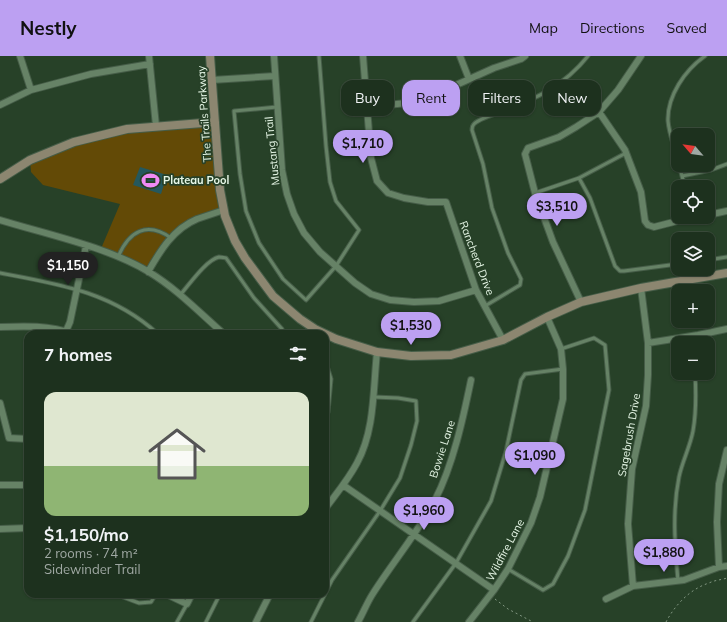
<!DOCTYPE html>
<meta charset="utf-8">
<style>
body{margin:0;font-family:Mulish,sans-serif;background:#2a3d2b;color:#f1f3f6;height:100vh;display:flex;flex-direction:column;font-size:15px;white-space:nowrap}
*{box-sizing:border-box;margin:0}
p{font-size:13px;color:#a0a9a4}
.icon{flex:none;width:22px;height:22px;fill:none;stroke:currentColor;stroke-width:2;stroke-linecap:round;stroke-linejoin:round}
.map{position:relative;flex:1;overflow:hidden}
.drawer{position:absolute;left:24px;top:274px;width:305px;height:268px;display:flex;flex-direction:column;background:#1d311e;border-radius:12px;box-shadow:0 1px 3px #0004,0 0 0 1px #3b4c3c}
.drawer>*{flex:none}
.guide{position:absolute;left:341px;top:24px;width:326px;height:36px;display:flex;gap:8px}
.needle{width:26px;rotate:298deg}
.controls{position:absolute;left:671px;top:72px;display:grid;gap:8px}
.controls a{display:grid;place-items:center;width:44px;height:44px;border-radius:8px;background:#1d311e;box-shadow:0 1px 3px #0004,0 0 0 1px #3b4c3c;font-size:20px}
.price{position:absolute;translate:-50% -34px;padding:0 9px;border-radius:14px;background:#bca0f2;color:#111;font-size:13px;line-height:26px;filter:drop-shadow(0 1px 2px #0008)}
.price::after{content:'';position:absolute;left:50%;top:24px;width:12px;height:9px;margin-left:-6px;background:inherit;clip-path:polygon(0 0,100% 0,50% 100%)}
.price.active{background:#222;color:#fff}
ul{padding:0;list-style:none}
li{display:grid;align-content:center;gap:8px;height:212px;padding:0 20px}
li+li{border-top:1px solid #3b4c3c}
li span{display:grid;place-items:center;height:124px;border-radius:12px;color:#555}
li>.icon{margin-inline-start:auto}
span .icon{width:72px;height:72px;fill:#fffc;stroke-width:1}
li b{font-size:17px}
h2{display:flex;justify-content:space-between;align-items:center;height:48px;padding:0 20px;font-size:17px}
.chip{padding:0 14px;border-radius:12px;background:#1d311e;box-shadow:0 1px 3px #0004,0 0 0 1px #3b4c3c;font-size:14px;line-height:36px}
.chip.active{background:#bca0f2;color:#111}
header{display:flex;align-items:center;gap:24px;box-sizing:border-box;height:56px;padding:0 20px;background:#bca0f2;color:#111}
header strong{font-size:19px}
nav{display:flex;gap:22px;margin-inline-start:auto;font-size:14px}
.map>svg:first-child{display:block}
.green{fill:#634a06}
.water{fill:#24585d}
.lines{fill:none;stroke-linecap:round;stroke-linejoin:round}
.lane-casing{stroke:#465d48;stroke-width:5}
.street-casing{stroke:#465d48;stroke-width:8}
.secondary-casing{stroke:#465d48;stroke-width:10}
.path{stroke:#829782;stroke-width:1;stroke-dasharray:2 3;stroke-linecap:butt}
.lane{stroke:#668266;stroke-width:3}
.street{stroke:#668266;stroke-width:6}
.secondary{stroke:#8c8670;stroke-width:8}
.labels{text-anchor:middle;stroke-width:3.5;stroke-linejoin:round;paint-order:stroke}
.street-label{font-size:11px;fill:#e7f7e7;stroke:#274128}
.poi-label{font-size:11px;font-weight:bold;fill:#e7f7e7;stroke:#274128;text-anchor:start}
</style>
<header>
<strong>Nestly</strong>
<nav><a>Map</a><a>Directions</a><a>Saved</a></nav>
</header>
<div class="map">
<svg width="727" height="566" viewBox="0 0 727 566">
<rect width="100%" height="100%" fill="#274128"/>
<path class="green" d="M215,66l9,88 -47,22 -29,40 -48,-21 20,-47 -77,-19 -12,-13 -1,-12 97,-31z"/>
<path class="water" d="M140,111l27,8 -6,19 -28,-9z"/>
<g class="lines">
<defs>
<path id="lane" d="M277,51l-43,4 6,63 6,37 13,32 24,36 23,21 30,-34 23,-36 -23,-29 -6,-19 -4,-36 -7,-90
M678,105c-3,-13 -9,-27 -10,-40 -1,-25 17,-51 37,-65
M679,109l6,22
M682,120l29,-6 16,-6
M579,122l11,20 25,68 5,5h4l54,-7
M535,137l44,-15 47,-25
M118,201c11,-26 29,-36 53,-19
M708,204l19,-3
M0,217c59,11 112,19 158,61
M180,239c9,-10 26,-35 39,-38 3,0 5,1 7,1l28,40 28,31 -1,5
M485,250l35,-21 1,-6 -13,-26 -16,-45 -9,-44 -11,-34c0,-3 0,-4 2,-6 5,-5 21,-10 28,-12 35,-14 62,-26 86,-56
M36,278v-8
M694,280v7
M325,309l2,1 4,13 -3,33 -3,8
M508,513l35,21 10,-6 15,-28 17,-46 24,-120 -4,-45 -11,-7 -33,11
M678,525c-3,-35 -6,-69 1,-104 3,-15 11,-30 14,-46 3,-17 3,-41 2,-58
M115,538l24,9 12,-1 5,-8
M325,538l7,-14 48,-69 20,-33 11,-33 6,-24 -1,-20 -18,-3 -24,-1
M177,566l10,-18
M206,566l14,-28
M311,566l14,-28
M413,566l43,-59 35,-62 15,-50 15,-71 4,-6 38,-5"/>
<path id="street" d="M20,0l11,34
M149,0l7,70
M274,0l8,114 5,24 7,20 10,19 16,19 35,31 16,11 19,6 24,2 25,-1 37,-11
M363,0l8,102 6,23 11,12 16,5 24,4h18l30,88 27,50
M460,0l9,23
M212,24l63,-4
M0,49l31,-15 60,-16 59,-10
M367,51l40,-4 18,-4 69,-31 27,-9 4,-3
M599,56l26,38 16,42 4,29 3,4 6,2 39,-10
M708,159l19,-4
M0,164c46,14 108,27 149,52 28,17 51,41 75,62
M148,216c12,-21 25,-43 49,-53 9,-3 18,-6 27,-9
M581,246l-28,-60 -18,-49 -10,-39 3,-6 31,-11 17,-10 23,-15 19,-22 23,-34
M0,271c24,-1 50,-2 73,7
M66,275l4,-9 16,-76
M648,287l50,-8 29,-6
M0,347l9,35 19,1
M0,429h28
M343,429l151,105
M325,453c11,-15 23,-29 32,-46 18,-33 16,-74 20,-111
M0,473l28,-1
M719,511l-2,-45 2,-38 8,-34
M633,530l-5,-62 4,-55 14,-63 2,-31v-32l-7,-55
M166,538l21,10 5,-10
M606,543l27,-13 51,-6 35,-13 8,-1
M256,566l14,-28
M358,566c5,-9 9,-19 14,-27 20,-32 45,-61 63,-95 18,-35 28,-81 36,-120
M469,566l25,-32 14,-21 23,-46 9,-26 23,-98v-30l-2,-20 -14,-32"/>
<path id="secondary" d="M210,0l10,134 5,26 10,25 10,17 28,38 27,23 15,10 21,10 41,13 34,4 40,-1 52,-15 44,-23 34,-15 60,-14 86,-15
M0,123l30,-19 44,-18 53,-13 88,-7"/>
</defs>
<use href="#lane" class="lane-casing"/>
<use href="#street" class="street-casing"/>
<use href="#secondary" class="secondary-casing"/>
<path class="path" d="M495,543l13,10 25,13
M666,566c9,-17 24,-33 43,-39 6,-3 12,-3 18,-5"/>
<use href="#lane" class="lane"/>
<use href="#street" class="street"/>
<use href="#secondary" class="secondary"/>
</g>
<defs>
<symbol id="stadium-bare" viewBox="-9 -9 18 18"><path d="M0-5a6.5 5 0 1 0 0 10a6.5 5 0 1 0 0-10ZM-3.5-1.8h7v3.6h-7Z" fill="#f08bf5" stroke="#274128" stroke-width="2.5" paint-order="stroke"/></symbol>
</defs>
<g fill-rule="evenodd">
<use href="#stadium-bare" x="138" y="112" width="25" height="25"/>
</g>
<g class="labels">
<g class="street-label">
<text transform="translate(204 58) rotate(-94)" y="4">The Trails Parkway</text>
<text transform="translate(272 95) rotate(-96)" y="4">Mustang Trail</text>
<text transform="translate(477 202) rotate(69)" y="4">Rancherd Drive</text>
<text transform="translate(629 379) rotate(-80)" y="4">Sagebrush Drive</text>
<text transform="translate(442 393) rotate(-72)" y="4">Bowie Lane</text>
<text transform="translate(505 494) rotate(-62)" y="4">Wildfire Lane</text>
</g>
<g class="poi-label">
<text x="163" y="128">Plateau Pool</text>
</g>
</g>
</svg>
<div class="controls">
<a><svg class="needle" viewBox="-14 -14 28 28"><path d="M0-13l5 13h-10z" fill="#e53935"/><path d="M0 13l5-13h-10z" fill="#a0a9a4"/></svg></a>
<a><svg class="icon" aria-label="locate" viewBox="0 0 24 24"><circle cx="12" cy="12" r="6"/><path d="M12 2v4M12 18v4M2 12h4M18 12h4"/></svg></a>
<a><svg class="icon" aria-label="layers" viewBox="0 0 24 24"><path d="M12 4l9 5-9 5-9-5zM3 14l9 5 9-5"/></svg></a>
<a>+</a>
<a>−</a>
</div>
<b class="price" style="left:363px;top:108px">$1,710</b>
<b class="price" style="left:557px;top:171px">$3,510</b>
<b class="price active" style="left:68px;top:230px">$1,150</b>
<b class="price" style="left:411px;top:290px">$1,530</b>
<b class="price" style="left:535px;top:420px">$1,090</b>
<b class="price" style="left:424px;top:475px">$1,960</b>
<b class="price" style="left:664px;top:517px">$1,880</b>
<div class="guide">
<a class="chip">Buy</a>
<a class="chip active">Rent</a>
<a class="chip">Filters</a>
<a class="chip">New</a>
</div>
<section class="drawer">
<h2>7 homes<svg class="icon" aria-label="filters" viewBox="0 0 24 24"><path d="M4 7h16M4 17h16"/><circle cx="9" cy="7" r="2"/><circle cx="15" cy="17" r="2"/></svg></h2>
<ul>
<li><span style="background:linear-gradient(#dfe7d0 60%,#8fb573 0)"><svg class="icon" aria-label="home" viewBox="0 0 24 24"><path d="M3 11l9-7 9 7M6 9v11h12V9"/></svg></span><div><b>$1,150/mo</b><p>2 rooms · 74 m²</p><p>Sidewinder Trail</p></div></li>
</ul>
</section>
</div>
